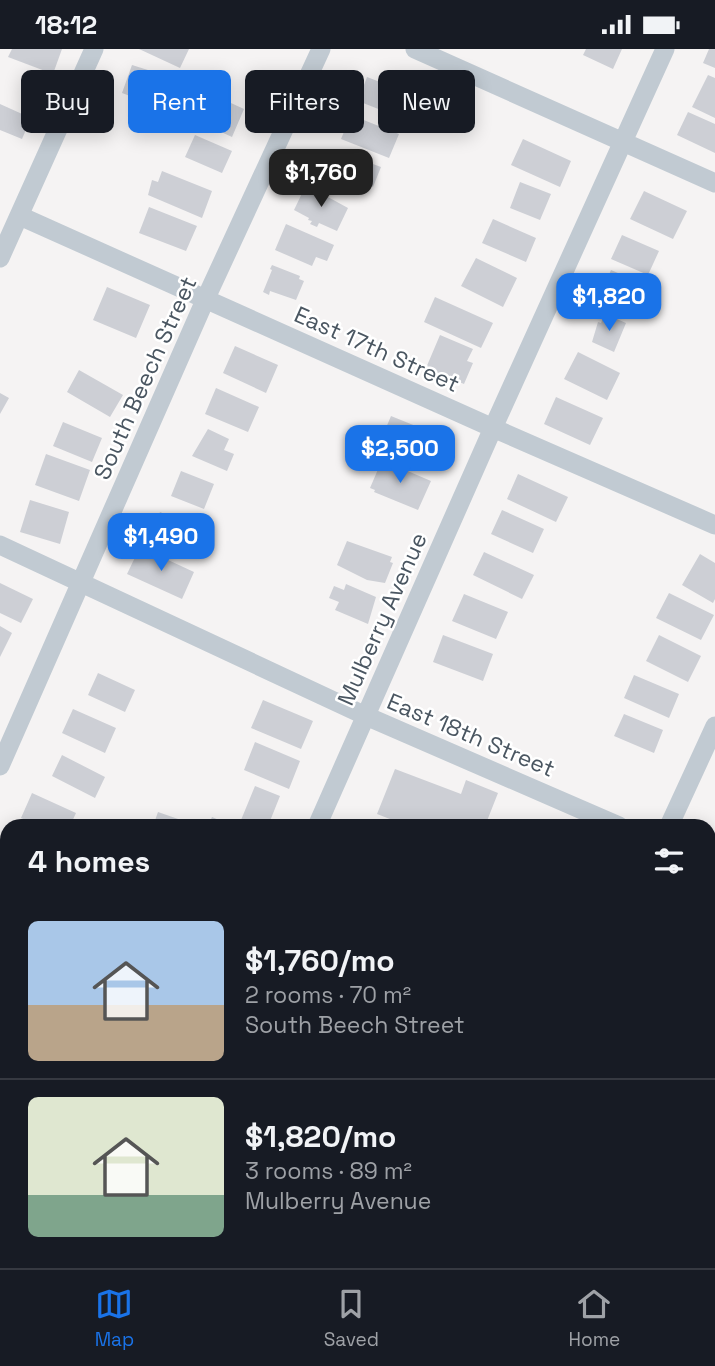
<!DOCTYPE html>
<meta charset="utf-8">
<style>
body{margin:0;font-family:"Space Grotesk",sans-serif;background:#20242c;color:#f1f3f6;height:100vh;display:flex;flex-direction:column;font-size:26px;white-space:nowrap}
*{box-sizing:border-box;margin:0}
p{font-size:23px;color:#9ea1a6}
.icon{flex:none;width:38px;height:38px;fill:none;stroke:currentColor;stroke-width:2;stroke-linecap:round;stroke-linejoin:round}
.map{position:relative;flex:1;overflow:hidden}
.details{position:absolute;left:0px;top:770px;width:716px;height:450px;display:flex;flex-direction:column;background:#171b24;border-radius:21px 21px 0 0;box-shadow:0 4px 18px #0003}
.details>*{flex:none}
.banner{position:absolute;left:21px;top:21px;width:674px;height:63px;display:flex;gap:14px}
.price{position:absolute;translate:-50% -60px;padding:0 16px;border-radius:14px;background:#1a73e8;color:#fff;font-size:23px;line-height:46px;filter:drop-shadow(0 2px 4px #0008)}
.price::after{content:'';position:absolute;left:50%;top:42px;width:21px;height:16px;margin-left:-10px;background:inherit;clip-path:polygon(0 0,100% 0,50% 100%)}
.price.active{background:#222;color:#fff}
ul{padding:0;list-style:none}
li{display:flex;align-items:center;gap:21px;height:175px;padding:0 28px}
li+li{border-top:2px solid #363941}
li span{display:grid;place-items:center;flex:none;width:196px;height:140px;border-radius:10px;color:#555}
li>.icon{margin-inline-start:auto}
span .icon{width:84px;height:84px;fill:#fffc;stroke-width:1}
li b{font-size:30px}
h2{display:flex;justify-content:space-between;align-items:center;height:84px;padding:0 28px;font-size:30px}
.chip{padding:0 24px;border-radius:10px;background:#171b24;box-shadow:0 4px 18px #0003;font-size:24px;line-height:63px}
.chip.active{background:#1a73e8;color:#fff}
.status{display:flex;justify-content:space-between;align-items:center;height:49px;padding:0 35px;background:#171b24;direction:ltr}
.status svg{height:19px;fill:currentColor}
.menu{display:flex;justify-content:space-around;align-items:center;height:98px;border-top:2px solid #363941;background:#171b24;font-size:19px;color:#9ea1a6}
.menu a{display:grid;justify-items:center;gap:4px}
.menu .active{color:#1a73e8}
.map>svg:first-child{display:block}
.building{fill:#cdcfd5}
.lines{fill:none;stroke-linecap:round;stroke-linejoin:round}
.street{stroke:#c1cad2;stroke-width:19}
.labels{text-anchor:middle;stroke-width:5;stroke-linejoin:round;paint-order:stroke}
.street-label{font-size:23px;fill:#4a5661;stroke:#fff}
</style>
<div class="status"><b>18:12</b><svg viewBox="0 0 49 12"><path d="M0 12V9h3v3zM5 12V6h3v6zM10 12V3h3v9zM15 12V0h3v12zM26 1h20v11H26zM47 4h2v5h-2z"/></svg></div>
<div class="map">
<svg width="715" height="1219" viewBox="0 0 715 1219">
<rect width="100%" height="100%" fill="#f5f3f3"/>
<path class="building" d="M12,0h50l-9,25 -45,-17z
M139,0h50l-9,19z
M586,0h36l-9,20 -30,-14z
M709,0h6v19l-12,-5z
M132,16l35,11 -10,30 -35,-13z
M708,26l7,3v40l-23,-11z
M367,28l52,20 -10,24 -51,-20z
M220,49l24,11 -12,28 -24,-11z
M0,55l31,14 -9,21 -22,-9z
M688,63l27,12v29l-38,-18z
M351,66l48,19 -10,24 -48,-19z
M195,86l37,16 -10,22 -37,-16z
M523,90l48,22 -11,26 -49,-22z
M335,101l46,17 -8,20 -45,-18z
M162,122l50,20 -10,27 -54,-23 4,-15 6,2z
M520,133l31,12 -11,26 -30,-12z
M306,136l42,23 -11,23 -18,-8 -2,4 -7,-3 2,-3 -4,-1 1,-2 -15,-8z
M644,142l43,20 -14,28 -43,-20z
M149,158l48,19 -11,25 -47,-18z
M493,170l43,19 -10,24 -44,-19z
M286,175l48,21 -7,16 -11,-4 -4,9 -37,-16z
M622,186l37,16 -11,24 -37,-16z
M476,209l41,20 -14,29 -42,-21z
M272,216l28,11 -1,3 5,2 -8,19 -26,-9 -1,4 -6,-3 9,-22 -2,-1z
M611,221l49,21 -12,28 -49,-21z
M107,238l43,18 -14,33 -43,-18z
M435,248l58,26 -12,25 -57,-26z
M605,265l21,9 -12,29 -22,-10 6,-20 3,1z
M440,286l33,14 -6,12 6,2 -9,21 -38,-16z
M235,297l43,19 -12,28 -43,-20z
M578,303l42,21 -13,27 -43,-21z
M79,321l44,25 -13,22 -43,-25z
M216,339l43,19 -11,25 -43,-18z
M0,344l9,5 -9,16z
M556,348l47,21 -13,27 -46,-21z
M391,367l47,19 -2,5 4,2 -7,17 -4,-1 -2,4 -47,-20z
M63,373l39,16 -10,24 -39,-16z
M208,380l21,10 -5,11 10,4 -7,17 -35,-15z
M46,405l44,16 -11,31 -44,-16z
M382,411l49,21 -13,29 -44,-18 1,-2 -5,-2z
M181,422l33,13 -10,25 -33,-13z
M518,425l50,23 -12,25 -49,-23z
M30,451l39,12 -9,32 -40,-12z
M502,461l42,19 -11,24 -42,-19z
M160,463l44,19 -11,26 -44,-19z
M347,492l45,16 -2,5 3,1 -8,20 -18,-3 -30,-15z
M140,498l54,25 -12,27 -55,-25z
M484,503l50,23 -12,24 -49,-24z
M700,505l15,9v36l-2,4 -31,-18z
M0,534l33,16 -12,24 -21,-10z
M346,535l30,13 -8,27 -33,-14 4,-8 -10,-4 5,-12 10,4z
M669,544l45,22 -13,25 -45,-22z
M464,545l44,18 -12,27 -44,-18z
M0,577l12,7 -12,24z
M443,586l50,19 -10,27 -50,-19z
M659,586l42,21 -13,26 -42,-21z
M98,624l37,17 -10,22 -37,-17z
M634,626l45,19 -10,24 -45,-20z
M263,651l50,21 -12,28 -50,-21z
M73,660l43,19 -11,25 -43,-20z
M624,665l39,16 -9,23 -40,-17z
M255,693l45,19 -11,28 -45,-19z
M62,706l43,22 -10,21 -43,-22z
M395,720l66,25 5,-14 32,13 -13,33h-77l-31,-12z
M255,737l25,10 -12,30h-11l-16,-6z
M32,744l44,20 -6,13h-32l-17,-8z
M158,763l23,8 -2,6h-26z
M212,768l21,9h-25z
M709,853l6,2v9l-6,15z
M0,951l7,3 -2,6 2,4 -7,16z
M0,1140l7,3v20l-7,-3z
M7,1208v5h50l13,6h-65l-3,-1z
M181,1213h40l-2,6h-22z
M351,1213h6l15,6h-24z
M526,1213h11l13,6h-27z"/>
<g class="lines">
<path class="street" d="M415,0l300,134
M20,167l473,212 222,97
M0,209l94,-209
M0,496l366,171 253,110
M0,717l206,-468 115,-249
M317,777l176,-398 172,-379
M669,777l46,-100
M709,817l6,2
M0,928l7,4
M121,1219l3,-6
M469,1219l3,-6"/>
</g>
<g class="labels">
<g class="street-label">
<text transform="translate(377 300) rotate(24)" y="8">East 17th Street</text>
<text transform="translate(145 329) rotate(-66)" y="8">South Beech Street</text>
<text transform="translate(382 570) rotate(-66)" y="8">Mulberry Avenue</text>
<text transform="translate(471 686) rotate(23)" y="8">East 18th Street</text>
</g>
</g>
</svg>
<b class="price active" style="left:321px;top:160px">$1,760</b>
<b class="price" style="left:609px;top:284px">$1,820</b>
<b class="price" style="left:400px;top:436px">$2,500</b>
<b class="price" style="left:161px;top:524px">$1,490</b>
<div class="banner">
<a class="chip">Buy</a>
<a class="chip active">Rent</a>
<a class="chip">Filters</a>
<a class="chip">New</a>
</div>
<section class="details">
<h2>4 homes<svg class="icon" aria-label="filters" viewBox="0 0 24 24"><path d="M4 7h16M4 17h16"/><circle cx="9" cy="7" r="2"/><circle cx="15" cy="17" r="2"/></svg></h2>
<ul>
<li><span style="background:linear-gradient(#a9c7e8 60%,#b9a48a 0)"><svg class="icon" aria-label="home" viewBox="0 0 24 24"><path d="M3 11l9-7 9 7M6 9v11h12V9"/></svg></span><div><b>$1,760/mo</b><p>2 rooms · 70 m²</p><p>South Beech Street</p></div></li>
<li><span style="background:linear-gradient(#dfe7d0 70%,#7fa58c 0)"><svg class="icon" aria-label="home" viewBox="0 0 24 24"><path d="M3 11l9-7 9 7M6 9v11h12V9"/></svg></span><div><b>$1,820/mo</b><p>3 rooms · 89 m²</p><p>Mulberry Avenue</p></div></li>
</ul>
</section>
</div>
<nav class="menu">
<a class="active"><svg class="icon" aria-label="map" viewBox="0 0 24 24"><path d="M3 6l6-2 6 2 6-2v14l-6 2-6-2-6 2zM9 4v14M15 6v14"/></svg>Map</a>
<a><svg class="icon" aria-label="saved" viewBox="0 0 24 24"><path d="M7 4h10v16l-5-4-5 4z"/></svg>Saved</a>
<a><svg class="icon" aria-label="home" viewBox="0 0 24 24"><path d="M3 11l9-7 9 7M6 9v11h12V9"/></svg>Home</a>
</nav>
